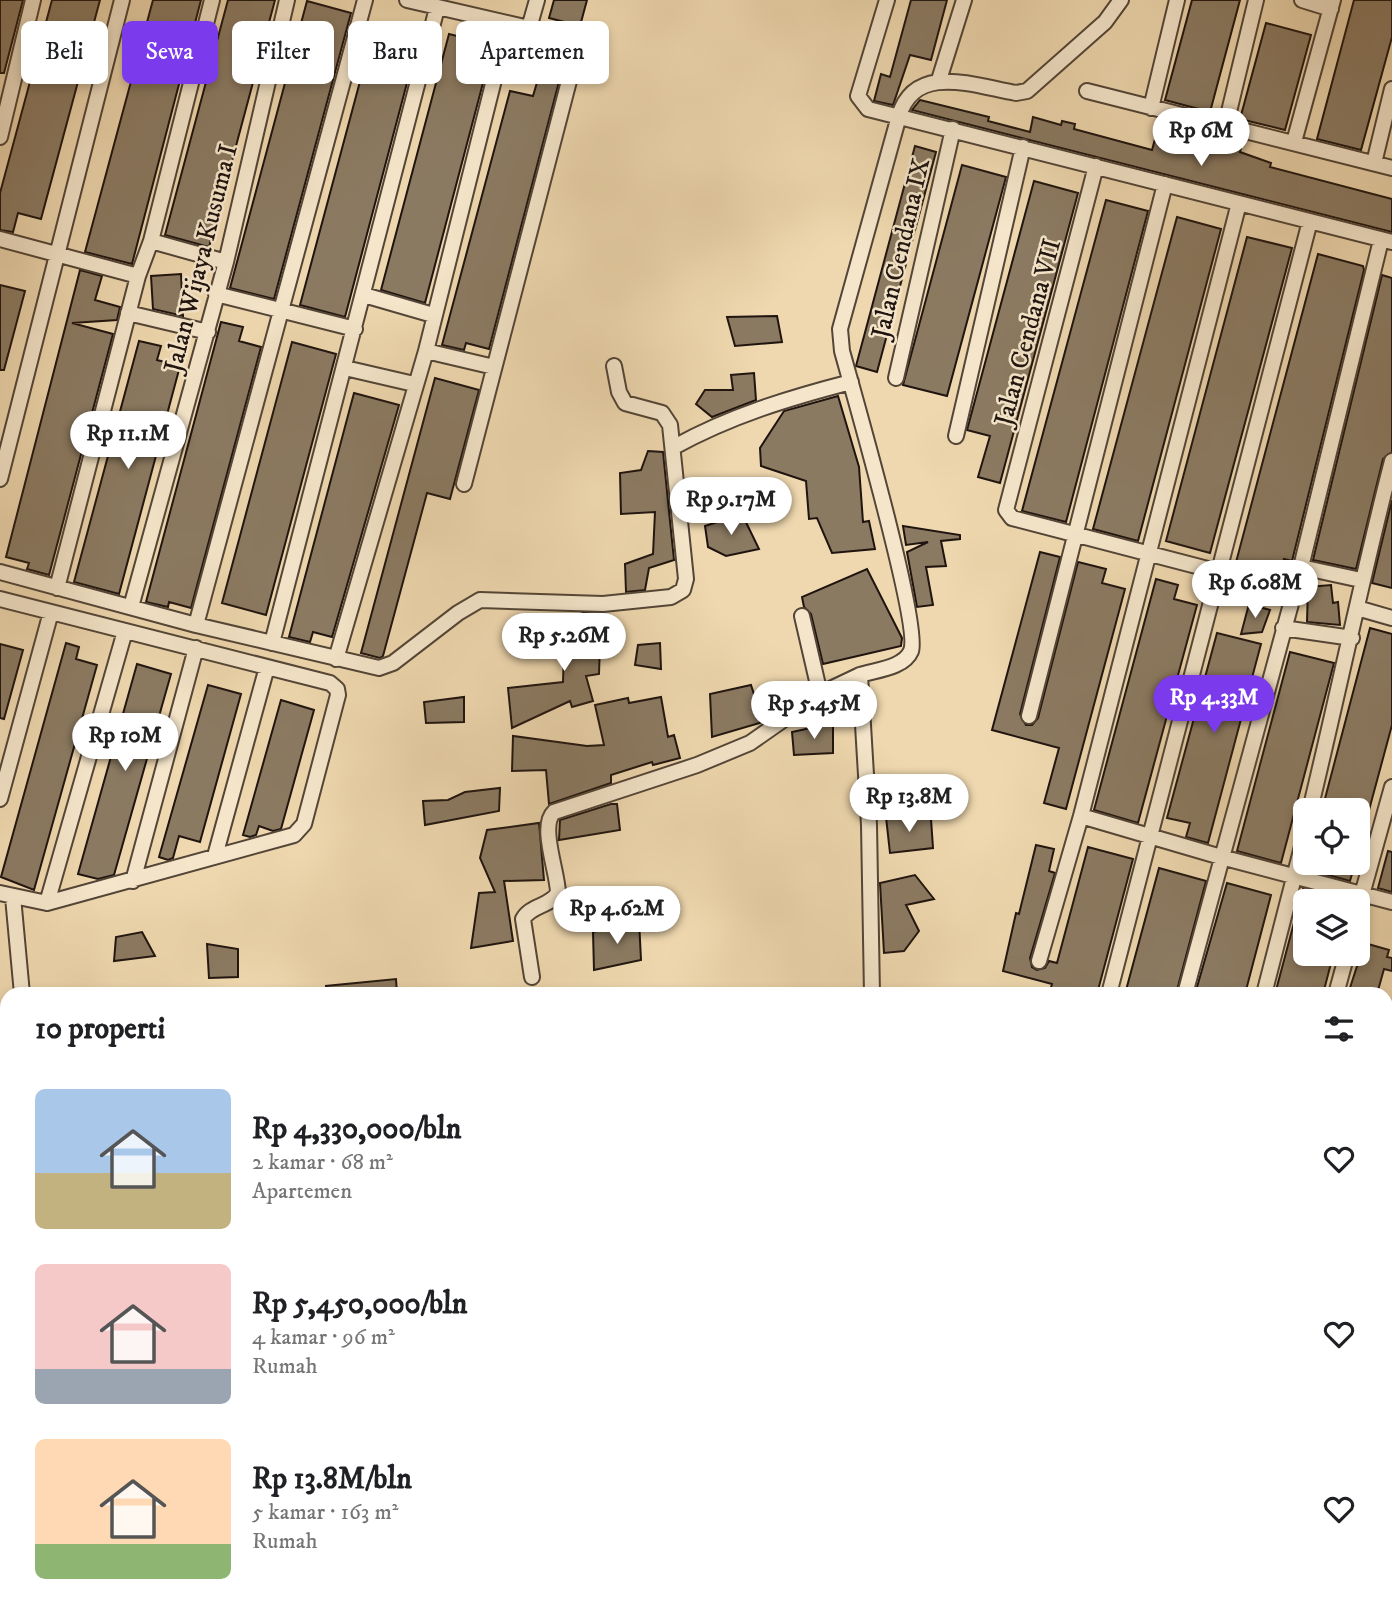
<!DOCTYPE html>
<html lang="id">
<meta charset="utf-8">
<style>
body{margin:0;font-family:"IM FELL DW Pica",serif;background:#f2f2f2;color:#202124;height:100vh;display:flex;flex-direction:column;font-size:26px;white-space:nowrap}
*{box-sizing:border-box;margin:0}
p{font-size:23px;color:#757577}
.icon{flex:none;width:38px;height:38px;fill:none;stroke:currentColor;stroke-width:2;stroke-linecap:round;stroke-linejoin:round}
.map{position:relative;flex:1;overflow:hidden}
.drawer{position:absolute;left:0px;top:987px;width:1393px;height:623px;display:flex;flex-direction:column;background:#fff;border-radius:21px 21px 0 0;box-shadow:0 4px 10px #0003}
.drawer>*{flex:none}
.banner{position:absolute;left:21px;top:21px;width:700px;height:63px;display:flex;gap:14px}
.controls{position:absolute;left:1293px;top:798px;display:grid;gap:14px}
.controls a{display:grid;place-items:center;width:77px;height:77px;border-radius:10px;background:#fff;box-shadow:0 4px 10px #0003;font-size:35px}
.price{position:absolute;translate:-50% -60px;padding:0 16px;border-radius:24px;background:#fff;color:#222;font-size:23px;line-height:46px;filter:drop-shadow(0 2px 4px #0008)}
.price::after{content:'';position:absolute;left:50%;top:42px;width:21px;height:16px;margin-left:-10px;background:inherit;clip-path:polygon(0 0,100% 0,50% 100%)}
.price.selected{background:#7c3aed;color:#fff}
ul{padding:0;list-style:none}
li{display:flex;align-items:center;gap:21px;height:175px;padding:0 35px}
li span{display:grid;place-items:center;flex:none;width:196px;height:140px;border-radius:10px;color:#555}
li>.icon{margin-inline-start:auto}
span .icon{width:84px;height:84px;fill:#fffc;stroke-width:1}
li b{font-size:30px}
h2{display:flex;justify-content:space-between;align-items:center;height:84px;padding:0 35px;font-size:30px}
.tag{padding:0 24px;border-radius:10px;background:#fff;box-shadow:0 4px 10px #0003;font-size:24px;line-height:63px}
.tag.selected{background:#7c3aed;color:#fff}
.map>svg:first-child{display:block}
.lines{fill:none;stroke-linecap:round;stroke-linejoin:round}
.river{stroke:#a89579;stroke-width:30}
.building{fill:#8b7a62;stroke:#1f140f;stroke-width:2}
.minor-casing{stroke:#534537;stroke-width:18}
.minor{stroke:#f5e6cb;stroke-width:14}
.labels{text-anchor:middle;stroke-width:5;stroke-linejoin:round;paint-order:stroke}
.street-label{font-size:26px;fill:#1f140f;stroke:#f5e6cb}
</style>
<div class="map">
<svg width="1392" height="1610" viewBox="0 0 1392 1610">
<rect width="100%" height="100%" fill="#efd8af"/>
<filter id="stains"><feTurbulence type="fractalNoise" baseFrequency=".00286" numOctaves="4"/><feColorMatrix values="0 0 0 0 .2 0 0 0 0 .09 0 0 0 0 .02 0 0 0 .5 -.17"/></filter>
<radialGradient id="worn" r=".72"><stop offset=".6" stop-color="#630" stop-opacity="0"/><stop offset="1" stop-color="#630" stop-opacity=".3"/></radialGradient>
<g class="lines">
<path class="river" d="M1386,1335h6
M0,1522l7,3
M0,1572l7,-3
M1195,1610l2,-7"/>
</g>
<path class="building" d="M0,0h23l-19,73h-4z
M52,0h48l-59,219 -23,-6 -5,19 -13,-2v-37z
M153,0h48l-69,264 -47,-12z
M228,0h47l-66,247 -44,-12z
M554,0h33l-7,26 -31,-8z
M911,0h36l-16,60 -21,-5 -17,50 -19,-4 7,-27 9,3z
M1192,0h48l-30,112 -45,-12z
M1354,0h38v37l-31,113 -44,-11z
M307,1l44,12 -77,286 -44,-11z
M1266,23l45,12 -26,95 -45,-11z
M400,25l21,5 -76,287 -45,-12 73,-272 23,5z
M449,34l44,11 -68,258 -44,-13z
M541,69l20,5 -72,275 -23,-6 -2,7 -22,-5 68,-254 23,5z
M920,100l69,17 -1,4 42,11 3,-15 28,8 1,-4 13,3 -1,5 78,21 3,-11 37,10 2,-10 14,4 1,-5 13,3 19,7 -1,4 31,11 -1,4 122,32v33l-480,-122z
M915,146l21,6 -59,220 -21,-6z
M962,165l44,12 -59,219 -44,-11z
M1034,181l44,12 -78,290 -22,-6 12,-41 -23,-6z
M1106,200l42,11 -82,311 -44,-11z
M1177,217l44,12 -83,312 -45,-12z
M1247,237l45,11 -82,305 -44,-12z
M1318,254l45,12 1,4 -72,291 -8,-2 -5,19 -44,-12z
M80,270l22,6 -7,24 25,7 -3,13 -45,3 41,11 -64,241 -22,-6 2,-6 -23,-6z
M181,274l2,42 -30,-7 -2,-33z
M1382,275l10,3v174l-9,7 -27,110 -43,-9z
M0,285l25,6 -21,79h-4z
M777,316l5,26 -47,4 -8,-29z
M221,322l22,5 -4,14 22,6 -70,261 -22,-6 -1,5 -22,-5z
M139,341l22,5 -4,14 23,6 -61,228 -45,-12z
M292,342l44,12 -70,261 -44,-12z
M754,373l2,27 -44,17 -16,-13 9,-14h28l-2,-15z
M435,378l44,12 -29,109 -23,-6 -44,163 -3,2 -19,-5z
M354,393l45,12 -67,232 -19,-5 -3,10 -21,-5z
M838,396l21,71 4,55 6,-1 6,28 -43,4 -15,-35 -8,1 -3,-38 -45,-15 -1,-18 24,-37z
M648,451l15,1 11,108 -25,8 -4,22 -19,2 -1,-28 28,-10 2,-42 -34,2 -1,-41 21,-3z
M1392,500v88l-20,-5z
M742,514l17,35 -33,7 -18,-9 -3,-21z
M903,526l57,9v4l-19,2 5,25 -20,1 7,38 -16,2 -10,-55 21,-10 -22,3z
M1040,552l20,5 -40,157 6,11h6l6,-7 40,-156 28,7 -4,14 23,6 -59,220 -22,-6 15,-55 -67,-18z
M867,569l35,69 -1,8 -78,18 -12,-50 -7,-7 -2,-10z
M1156,579l22,6 -4,14 23,6 -59,218 -44,-13z
M1331,585l2,18 5,-1 2,23 -33,-3 1,-35z
M1249,604l21,6 -8,22 -21,2z
M583,613l18,1 -2,60 -13,2 7,25 -21,6 -2,-6 -58,27 -4,-40 55,-6 2,-63z
M1370,628l22,6v91l-30,111h-4v-26h-36z
M1217,633l44,11 -53,199 -22,-6 4,-14 -23,-5z
M66,643l13,4 -3,12 21,6 -63,225 -33,-13z
M660,643l1,26 -26,-4 3,-20z
M0,644l23,6 -19,69 -4,-1z
M1290,652l44,11 -53,200 -44,-12z
M137,664l34,10 -57,201 -16,4 -20,-5z
M208,685l33,9 -41,148 -21,-6 -6,22 -5,2 -9,-3z
M751,685l12,37 -51,15 -2,-43z
M464,697v25l-38,1 -2,-21z
M661,697l7,40 6,-2 6,23 -27,7 -1,-3 -41,13v8l-62,21 -3,-34 -34,1 1,-35 74,10 17,-1 -9,-40 33,-7 1,5z
M281,700l33,10 -33,119 -8,2 -14,-5 -3,9 -6,2 -7,-2z
M833,723v30l-39,2 -2,-23z
M500,788l-1,23 -74,14 -2,-24 25,-1 17,-8z
M611,804h6l3,26 -61,10 1,-20z
M886,817l45,2 2,29 -43,5z
M539,823l5,57 -40,1 9,60 -42,7 8,-55 16,-1 -15,-34 7,-28z
M1036,845l18,4 -5,22 6,2 -25,85 2,9 5,3 8,-2 4,-7 8,2 31,-116 45,12 -36,135h-48l3,-10 -49,-13 13,-58 3,1z
M1388,851l4,1v40l-14,-4z
M1308,863h47l-5,18 -44,-12z
M1159,868l47,13 -30,113h-51z
M915,875l19,24 -28,6 13,26 -15,20 -20,2 -4,-70z
M1227,883l44,12 -26,99h-50z
M1303,889l42,11 -39,1v53h27l-3,13 -7,27h-48z
M639,920l2,40 -47,10 -1,-38z
M142,932l13,24 -41,5 2,-24z
M207,944l31,5v28l-29,1z
M1368,944l21,6 -2,7 5,1v13l-8,-2 -7,25h-29l12,-37 4,1z
M396,979l1,15h-70l-1,-8z"/>
<g class="lines">
<defs>
<path id="minor" d="M407,0l122,28 8,-28
M887,0l-29,96 10,13 524,133
M1302,0l29,9
M939,80l25,-80
M1087,91l305,77
M1151,108l26,-108
M1226,124l30,-124
M0,137l33,-137
M1294,142l39,-142
M1374,163l18,-74
M1096,166l-90,344 6,8 280,73
M0,239l138,37
M151,241l75,21
M216,294l139,35
M364,295l69,20
M128,313l80,19
M426,351l68,16
M345,368l69,16
M896,378l57,-249
M956,436l67,-289
M674,447c56,-31 115,-49 177,-65
M0,479l122,-479
M464,484l111,-426 -4,-16 -42,-14
M1301,567l60,13
M0,572l196,53 183,43 14,-5 65,-50 22,-13 123,4 68,-7 12,-7 3,-11 -16,-154 -8,-12 -37,-10 -6,-11 -5,-26
M57,588l81,-312 13,-35 61,-241
M0,599l330,84 7,6 1,6 -34,129 -10,11 -247,68 -47,-10
M131,607l95,-345 61,-262
M1357,608l35,10
M802,616l18,78
M196,625l169,-625
M1283,628l69,10
M272,643l165,-635
M336,659l90,-308 82,-327
M1029,716l136,-532
M0,799l51,-187
M1310,810c28,-116 52,-233 82,-349
M1081,816l140,41 171,45
M215,856l52,-189
M133,881l63,-233
M13,897l9,97
M47,903l78,-272
M1358,909l34,-122
M1039,961l42,-145 158,-613
M532,977l-9,-58c8,-14 26,-12 35,-26 0,-20 -19,-67 -4,-81l143,-47 53,-22 70,-49 40,-19
M872,994l-3,-169 -9,-150c15,-5 44,-7 51,-24 10,-24 -58,-260 -69,-300l-2,-22 59,-213c16,-54 76,-30 117,-23l11,-2 78,-69 16,-22
M1109,994l201,-773
M1185,994l116,-427 80,-327
M1264,994l42,-163
M1336,994l11,-40
M1386,1055l6,-9
M0,1137l7,-1
M1386,1191l6,8
M1386,1446l6,-2
M438,1603l17,7
M1304,1603l2,7
M105,1610l2,-7
M183,1610l2,-7
M261,1610l2,-7
M341,1610l2,-7
M418,1610l2,-7
M491,1610l2,-7
M572,1610l3,-7
M654,1610l2,-7
M752,1610l2,-7
M848,1610l3,-7
M929,1610l3,-7
M1008,1610l3,-7
M1086,1610l2,-7"/>
</defs>
<use href="#minor" class="minor-casing"/>
<use href="#minor" class="minor"/>
</g>
<g class="labels">
<g class="street-label">
<text transform="translate(900 248) rotate(-77)" y="9">Jalan Cendana IX</text>
<text transform="translate(200 258) rotate(-76)" y="9">Jalan Wijaya Kusuma I</text>
<text transform="translate(1027 332) rotate(-75)" y="9">Jalan Cendana VII</text>
</g>
</g>
<rect width="100%" height="100%" filter="url(#stains)"/>
<rect width="100%" height="100%" fill="url(#worn)"/>
</svg>
<div class="controls">
<a><svg class="icon" aria-label="locate" viewBox="0 0 24 24"><circle cx="12" cy="12" r="6"/><path d="M12 2v4M12 18v4M2 12h4M18 12h4"/></svg></a>
<a><svg class="icon" aria-label="layers" viewBox="0 0 24 24"><path d="M12 4l9 5-9 5-9-5zM3 14l9 5 9-5"/></svg></a>
</div>
<b class="price" style="left:1201px;top:168px">Rp 6M</b>
<b class="price" style="left:128px;top:471px">Rp 11.1M</b>
<b class="price" style="left:731px;top:537px">Rp 9.17M</b>
<b class="price" style="left:1255px;top:620px">Rp 6.08M</b>
<b class="price" style="left:564px;top:673px">Rp 5.26M</b>
<b class="price selected" style="left:1214px;top:735px">Rp 4.33M</b>
<b class="price" style="left:814px;top:741px">Rp 5.45M</b>
<b class="price" style="left:125px;top:773px">Rp 10M</b>
<b class="price" style="left:909px;top:834px">Rp 13.8M</b>
<b class="price" style="left:617px;top:946px">Rp 4.62M</b>
<div class="banner">
<a class="tag">Beli</a>
<a class="tag selected">Sewa</a>
<a class="tag">Filter</a>
<a class="tag">Baru</a>
<a class="tag">Apartemen</a>
</div>
<section class="drawer">
<h2>10 properti<svg class="icon" aria-label="filters" viewBox="0 0 24 24"><path d="M4 7h16M4 17h16"/><circle cx="9" cy="7" r="2"/><circle cx="15" cy="17" r="2"/></svg></h2>
<ul>
<li><span style="background:linear-gradient(#a9c7e8 60%,#c2b280 0)"><svg class="icon" aria-label="home" viewBox="0 0 24 24"><path d="M3 11l9-7 9 7M6 9v11h12V9"/></svg></span><div><b>Rp 4,330,000/bln</b><p>2 kamar · 68 m²</p><p>Apartemen</p></div><svg class="icon" aria-label="heart" viewBox="0 0 24 24"><path d="M12 20l-8-8c-3-5 5-10 8-4 3-6 11-1 8 4z"/></svg></li>
<li><span style="background:linear-gradient(#f6c9c9 75%,#9aa5b1 0)"><svg class="icon" aria-label="home" viewBox="0 0 24 24"><path d="M3 11l9-7 9 7M6 9v11h12V9"/></svg></span><div><b>Rp 5,450,000/bln</b><p>4 kamar · 96 m²</p><p>Rumah</p></div><svg class="icon" aria-label="heart" viewBox="0 0 24 24"><path d="M12 20l-8-8c-3-5 5-10 8-4 3-6 11-1 8 4z"/></svg></li>
<li><span style="background:linear-gradient(#ffd9b3 75%,#8fb573 0)"><svg class="icon" aria-label="home" viewBox="0 0 24 24"><path d="M3 11l9-7 9 7M6 9v11h12V9"/></svg></span><div><b>Rp 13.8M/bln</b><p>5 kamar · 163 m²</p><p>Rumah</p></div><svg class="icon" aria-label="heart" viewBox="0 0 24 24"><path d="M12 20l-8-8c-3-5 5-10 8-4 3-6 11-1 8 4z"/></svg></li>
</ul>
</section>
</div>
